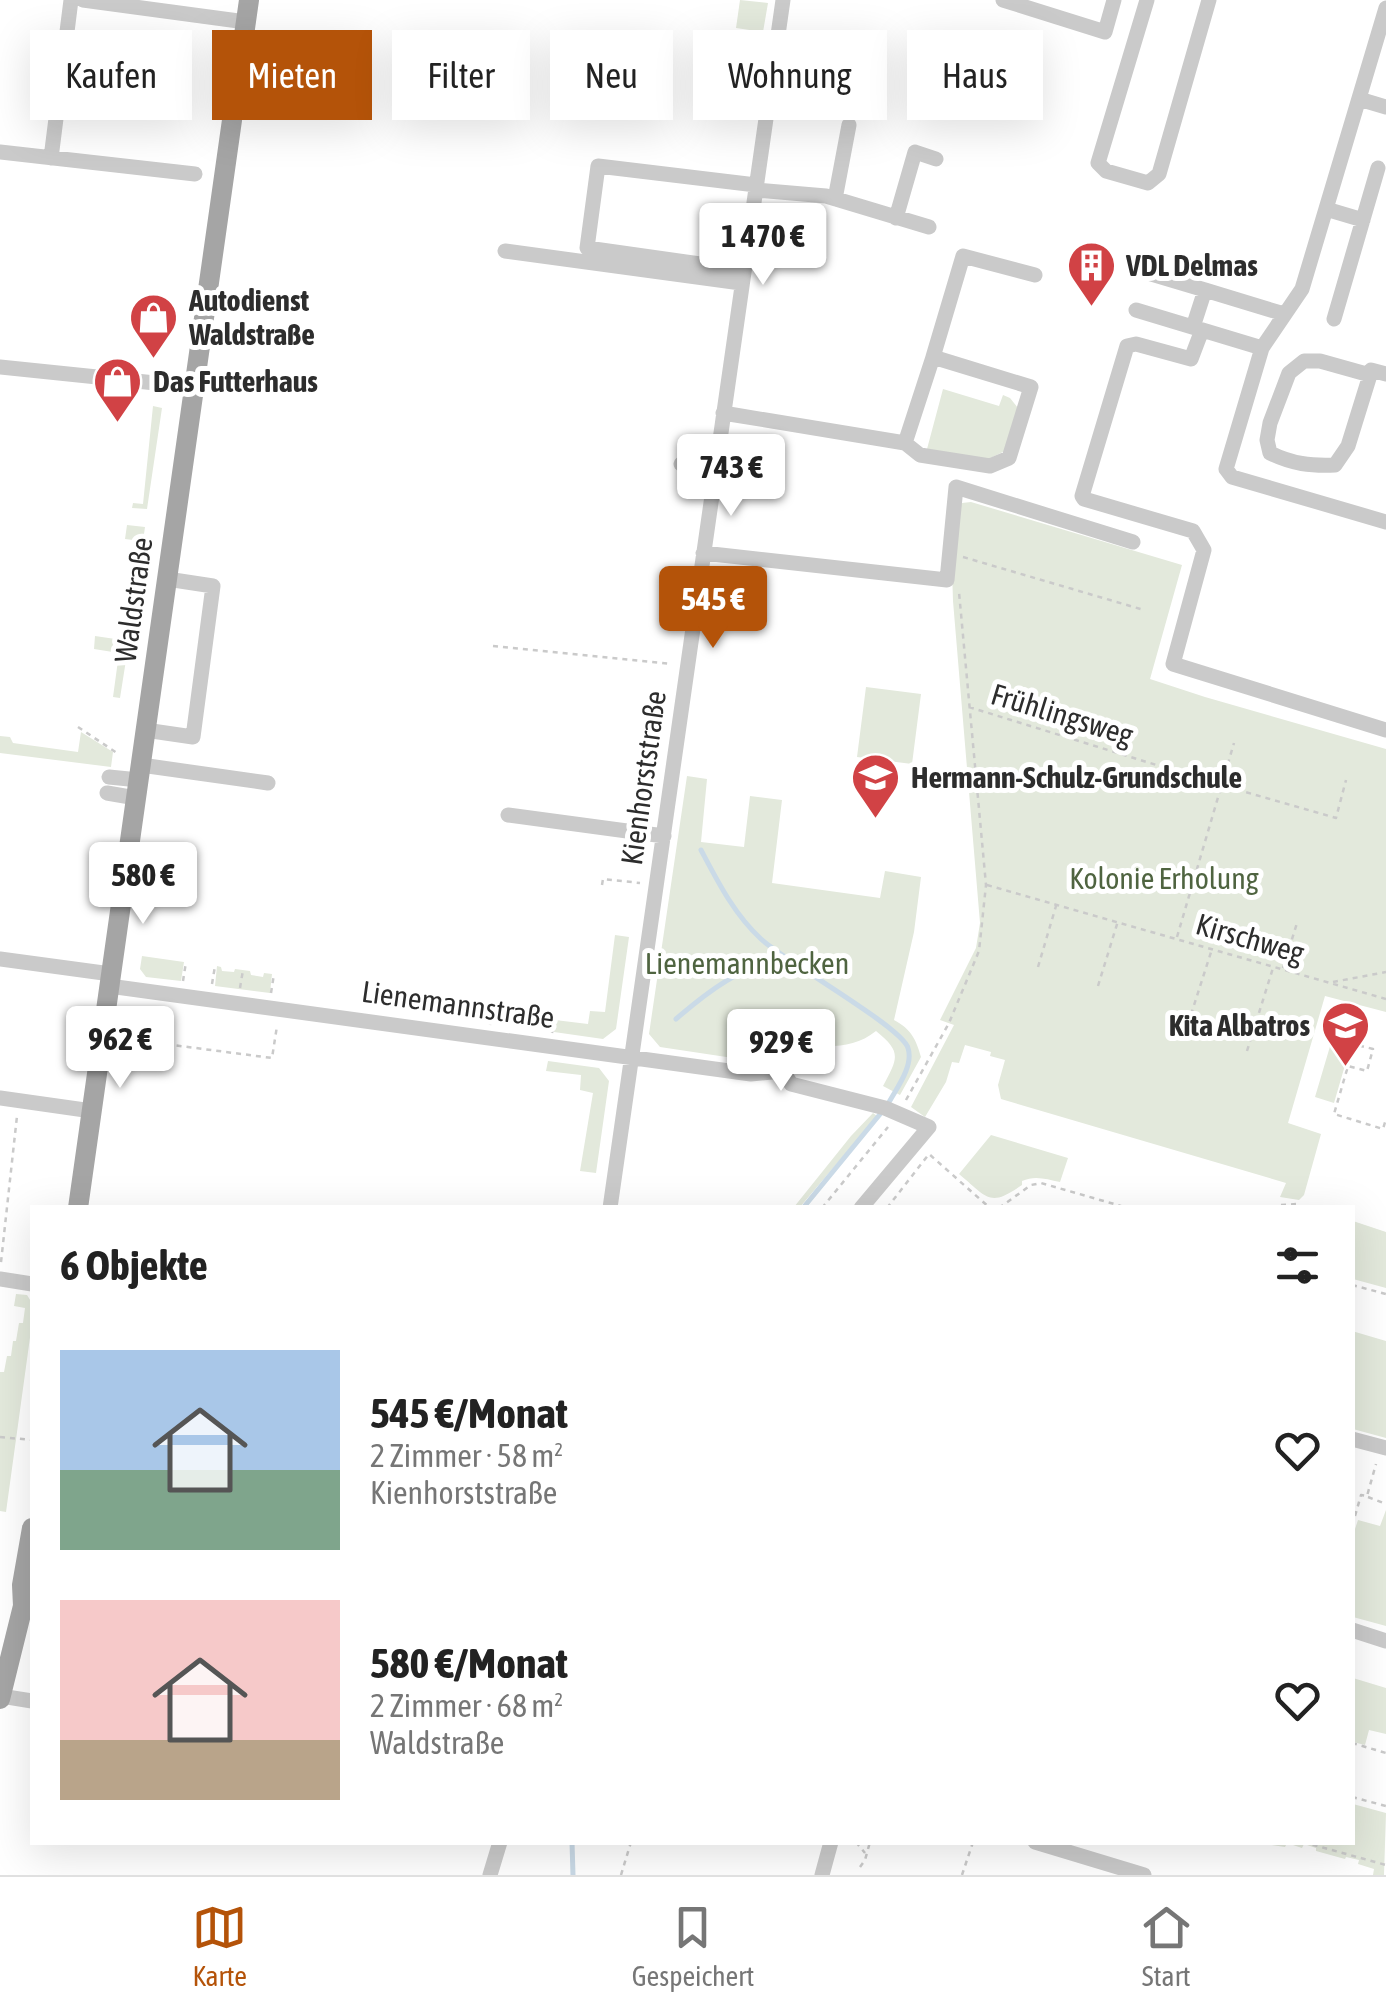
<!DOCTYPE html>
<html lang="de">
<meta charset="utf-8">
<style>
body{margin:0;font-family:"Asap Condensed",sans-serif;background:#f2f2f2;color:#222;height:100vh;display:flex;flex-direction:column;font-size:38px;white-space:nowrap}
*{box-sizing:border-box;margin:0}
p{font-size:32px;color:#767676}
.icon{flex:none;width:55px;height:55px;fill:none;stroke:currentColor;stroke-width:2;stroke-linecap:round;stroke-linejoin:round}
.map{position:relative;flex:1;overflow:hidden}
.side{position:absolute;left:30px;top:1205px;width:1325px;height:640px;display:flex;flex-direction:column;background:#fff;border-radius:0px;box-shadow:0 10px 40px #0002}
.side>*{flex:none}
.top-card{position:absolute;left:30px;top:30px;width:1328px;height:90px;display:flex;gap:20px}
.price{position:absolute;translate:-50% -85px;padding:0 22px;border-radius:10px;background:#fff;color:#222;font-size:32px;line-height:65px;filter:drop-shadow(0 2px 5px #0008)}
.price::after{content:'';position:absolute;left:50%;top:60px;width:30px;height:22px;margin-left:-15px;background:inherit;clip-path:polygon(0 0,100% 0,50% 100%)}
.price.on{background:#b45309;color:#fff}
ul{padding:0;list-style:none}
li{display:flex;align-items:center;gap:30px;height:250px;padding:0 30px}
li span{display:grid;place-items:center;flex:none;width:280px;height:200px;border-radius:0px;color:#555}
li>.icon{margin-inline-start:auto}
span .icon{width:120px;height:120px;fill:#fffc;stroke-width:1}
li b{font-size:42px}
h2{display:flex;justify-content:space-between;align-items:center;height:120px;padding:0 30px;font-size:42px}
.pill{padding:0 35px;border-radius:0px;background:#fff;box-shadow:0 10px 40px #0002;font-size:35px;line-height:90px}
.pill.on{background:#b45309;color:#fff}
.tabs{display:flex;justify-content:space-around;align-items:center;height:140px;border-top:2px solid #e0e0e0;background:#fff;font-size:28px;color:#767676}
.tabs a{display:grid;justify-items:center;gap:5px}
.tabs .on{color:#b45309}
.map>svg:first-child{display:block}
.green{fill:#e3e9dc}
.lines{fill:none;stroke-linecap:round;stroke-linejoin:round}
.stream{stroke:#cadae7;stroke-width:5}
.path{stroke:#cacaca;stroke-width:2.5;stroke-dasharray:5 5;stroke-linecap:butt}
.minor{stroke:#cacaca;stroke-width:15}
.major{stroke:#a5a5a5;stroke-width:20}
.labels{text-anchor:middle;stroke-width:10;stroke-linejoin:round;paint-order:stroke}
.poi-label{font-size:30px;font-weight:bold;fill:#2d2d2d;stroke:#fff;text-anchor:start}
.street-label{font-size:30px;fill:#2d2d2d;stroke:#fff}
.park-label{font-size:30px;fill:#4f6440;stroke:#fff}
</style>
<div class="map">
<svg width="1386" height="1875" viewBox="0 0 1386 1875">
<rect width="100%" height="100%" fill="#fff"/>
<path class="green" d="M740,0l28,3 -5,29 -27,-4z
M735,35l27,4 -4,29 -27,-4z
M943,389l56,17 4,-11 7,3 8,10 -13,43 -19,9 -59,-11z
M153,406l9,2 -15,101 -15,-1 1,-5 10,1z
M971,502l211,63 -32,114 55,18 181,52v263l-61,-16 -37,127 33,11 -17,61 -5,5 -19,-3 6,-14 -285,-84 -3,-14 7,-25 -15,-4 1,-4 -26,-7 -6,18 -7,-1 -6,20 -21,35 -14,-10 43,-82 -14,-5 36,-72 4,-25 -27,-322 -1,-32 5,-59 5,-7z
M127,525l18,2 -12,84 -10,-1 10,-70 -8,-1z
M95,636l34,5 -9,57 -7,-1 6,-44 -25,-4z
M866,687l55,7 -9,70 -55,-7z
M81,732l32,20 -2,15 -111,-14v-17l10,1 3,6 65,9z
M687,776l20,3 -6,63 43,5 6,-51 32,4 -10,83 108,15 5,-27 36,6 -7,55 -20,88c17,9 22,19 27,37l-21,38 -17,-9c15,-28 19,-34 -7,-55 -27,22 -60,14 -93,12l-6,9 -24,9 -93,-14 -11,-13z
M615,935l14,2 -13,92 -13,10 -49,-7 1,-12 33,4 2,-13 15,1z
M142,956l42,6 -3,19 -35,-4 -6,-8z
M217,966l4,1 1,4 12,1 1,-3 15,2 1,4 12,2 1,-4 8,1 -2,19 -55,-7z
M1331,1043l19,5 -16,55 -19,-6z
M548,1061l51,7 10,13 -13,92 -16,-2 13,-78 -13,-3 1,-15 -35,-4z
M873,1113l4,3 -77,91h-6l57,-71z
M991,1135l77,23 -8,24c-14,-3 -25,-7 -38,-1v4c-33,23 -34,13 -63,-11z
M1353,1221l33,11v56l-33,-9z
M16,1294l11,1 5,8v20l-26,189 -6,-1v-139h4l3,-16h4l2,-15h3l3,-18h4l2,-15 -11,-2z
M1352,1331l34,10v97l-33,-9z
M1386,1510v116l-33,-9v-82l5,-15 22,6z
M1353,1678l33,10v46l-17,-4 -4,15 -12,-3z
M1353,1804l33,9 -2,62h-11l1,-6 -16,-5 1,-4 -13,-3 -1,2 -29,-8v-3l-12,-4 -2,4 -15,-5 -2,4 -28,-4 95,-1z"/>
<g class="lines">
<path class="stream" d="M701,850c17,32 33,64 60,89 25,23 141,88 147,109 6,18 -12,41 -20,56
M676,1019c29,-25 69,-57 109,-59
M803,1208l78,-95
M572,1842l1,33"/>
<path class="path" d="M963,557l181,53
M493,646l178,18
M969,707l252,78 115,33 10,-38
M78,727l39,26
M602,885l1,-6 37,4
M987,885l399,114
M1177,937l57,-194
M1038,967l18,-61
M1283,968l14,-45
M183,981l3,-19
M1333,982l53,-10
M212,984l3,-18
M1098,986l20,-65
M240,988l3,-18
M271,993l3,-19
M1188,1024l24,-75
M490,1025l2,-14
M552,1033l2,-13
M1330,1038l43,11 -6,22 -19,-5 -14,48 49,15 3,-10
M127,1039l145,19 5,-32
M1247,1051l26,-83
M906,1100l43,-77 30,-72 7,-66 -27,-293
M1281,1205l16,-1 1,4
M822,1208l66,-81
M887,1208l42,-54 61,54
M999,1208l32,-23 10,-2 87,25
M1,1262l16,-146
M1352,1285l34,9
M0,1437l32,3
M1368,1497l18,7
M1355,1516l6,-21 6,1 9,-32
M1352,1743l34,10
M1352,1797l34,9
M856,1842l9,11
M1303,1842l83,23
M860,1867l5,-7 5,-18
M621,1875l10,-33
M962,1875l11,-33"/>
<path class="minor" d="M83,0l163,22
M1003,0l102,32 9,-32
M1147,0l-49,163 8,8 42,12 11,-9 50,-174
M1359,99l27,8
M0,152l195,22
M51,158l20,-158
M756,190l70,6 103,31
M835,199l14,-74
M1326,209l37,11
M896,218l19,-66 21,7
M505,251l236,32
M743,270l-156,-22 11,-82 158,19
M1148,273l57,17 -12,37
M1205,290l79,24
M1136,310l126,38 -36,121 6,8 154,45
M1334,319l44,-151
M1202,330l-11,29 -55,-15 -9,2 -45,150 2,3 109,32 11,19 -31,114 213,66
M1262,348l40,-59 84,-281
M933,357l30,-101 72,19
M0,367l194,20
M1370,375l-22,71 -13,19c-24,1 -43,-1 -65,-12l-3,-13 3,-17 19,-50 15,-12h16l50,14 1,-5 15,4
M723,413l182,30 15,12 70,11 19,-8 22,-71 -98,-30 -28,86
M681,464l34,5
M703,553l244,27 9,-93 177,55
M145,730l48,7 20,-151 -46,-7
M141,765l127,18
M109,777l30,3
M107,793l29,5
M508,815l156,21
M0,959l111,15
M109,986l642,88 32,-3 11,-12 30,5
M783,1071l8,13 94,24 44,19 -68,81
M0,1098l92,13
M610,1208l173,-1208
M0,1279l32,5
M1352,1439l34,9
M1352,1630l34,11
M0,1696l32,5
M1035,1842l109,33
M490,1875l10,-33
M822,1875l9,-33"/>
<path class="major" d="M78,1208l171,-1208
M0,1699l23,-93 -1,-21 10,-57"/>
</g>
<defs>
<symbol id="building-pin" viewBox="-11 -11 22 30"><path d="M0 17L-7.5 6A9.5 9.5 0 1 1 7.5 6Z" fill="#d14245" stroke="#fff"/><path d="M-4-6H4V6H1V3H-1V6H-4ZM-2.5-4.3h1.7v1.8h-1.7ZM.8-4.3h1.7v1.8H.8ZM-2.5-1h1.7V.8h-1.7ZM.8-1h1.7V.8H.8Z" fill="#fff"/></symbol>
<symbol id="shop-pin" viewBox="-11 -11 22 30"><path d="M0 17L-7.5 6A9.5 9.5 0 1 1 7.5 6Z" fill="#d14245" stroke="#fff"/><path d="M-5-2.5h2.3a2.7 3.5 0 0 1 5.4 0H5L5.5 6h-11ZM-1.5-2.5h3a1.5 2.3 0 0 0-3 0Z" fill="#fff"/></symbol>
<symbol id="school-pin" viewBox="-11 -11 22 30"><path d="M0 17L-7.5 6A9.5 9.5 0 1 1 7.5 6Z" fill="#d14245" stroke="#fff"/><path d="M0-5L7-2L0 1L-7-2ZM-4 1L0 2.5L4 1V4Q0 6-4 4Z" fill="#fff"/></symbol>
</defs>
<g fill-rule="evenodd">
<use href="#building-pin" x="1064" y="238" width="55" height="75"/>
<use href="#shop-pin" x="126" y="290" width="55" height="75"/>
<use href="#shop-pin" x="90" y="354" width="55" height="75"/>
<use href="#school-pin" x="848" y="750" width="55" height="75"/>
<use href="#school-pin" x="1318" y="998" width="55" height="75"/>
</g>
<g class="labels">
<g class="poi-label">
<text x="1126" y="276">VDL Delmas</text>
<text x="189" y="311">Autodienst<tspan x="189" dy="34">Waldstraße</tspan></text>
<text x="153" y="392">Das Futterhaus</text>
<text x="911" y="788">Hermann-Schulz-Grundschule</text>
<text x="1310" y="1036" text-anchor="end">Kita Albatros</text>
</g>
<g class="street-label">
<text transform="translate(134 600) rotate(-82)" y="10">Waldstraße</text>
<text transform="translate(1062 715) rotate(17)" y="10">Frühlingsweg</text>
<text transform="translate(644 778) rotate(-82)" y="10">Kienhorststraße</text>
<text transform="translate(1250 939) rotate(16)" y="10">Kirschweg</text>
<text transform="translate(458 1005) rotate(8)" y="10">Lienemannstraße</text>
</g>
<g class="park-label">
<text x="1164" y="889">Kolonie Erholung</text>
<text x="747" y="974">Lienemannbecken</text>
</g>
</g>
</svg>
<b class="price" style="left:763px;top:288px">1 470 €</b>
<b class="price" style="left:731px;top:519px">743 €</b>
<b class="price on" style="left:713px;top:651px">545 €</b>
<b class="price" style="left:143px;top:927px">580 €</b>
<b class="price" style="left:120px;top:1091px">962 €</b>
<b class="price" style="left:781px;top:1094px">929 €</b>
<div class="top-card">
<a class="pill">Kaufen</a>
<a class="pill on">Mieten</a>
<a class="pill">Filter</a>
<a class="pill">Neu</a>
<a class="pill">Wohnung</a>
<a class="pill">Haus</a>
</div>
<section class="side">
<h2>6 Objekte<svg class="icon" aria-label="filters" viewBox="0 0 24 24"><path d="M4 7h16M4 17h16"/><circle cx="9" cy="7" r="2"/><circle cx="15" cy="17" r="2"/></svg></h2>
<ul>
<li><span style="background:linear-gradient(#a9c7e8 60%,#7fa58c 0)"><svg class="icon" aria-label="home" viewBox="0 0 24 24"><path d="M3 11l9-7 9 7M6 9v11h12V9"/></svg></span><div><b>545 €/Monat</b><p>2 Zimmer · 58 m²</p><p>Kienhorststraße</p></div><svg class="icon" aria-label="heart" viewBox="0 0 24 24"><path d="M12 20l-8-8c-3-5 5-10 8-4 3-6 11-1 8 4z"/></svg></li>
<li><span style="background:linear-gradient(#f6c9c9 70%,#b9a48a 0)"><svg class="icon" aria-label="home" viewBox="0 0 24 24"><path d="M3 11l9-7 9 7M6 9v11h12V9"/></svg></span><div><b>580 €/Monat</b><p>2 Zimmer · 68 m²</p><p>Waldstraße</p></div><svg class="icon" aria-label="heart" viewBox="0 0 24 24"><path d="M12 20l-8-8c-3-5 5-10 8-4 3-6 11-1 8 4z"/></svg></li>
</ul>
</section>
</div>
<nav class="tabs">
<a class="on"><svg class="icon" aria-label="map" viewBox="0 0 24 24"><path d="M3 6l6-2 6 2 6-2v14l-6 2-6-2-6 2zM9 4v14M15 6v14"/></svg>Karte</a>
<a><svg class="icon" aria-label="saved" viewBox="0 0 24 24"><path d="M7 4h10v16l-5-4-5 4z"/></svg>Gespeichert</a>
<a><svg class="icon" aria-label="home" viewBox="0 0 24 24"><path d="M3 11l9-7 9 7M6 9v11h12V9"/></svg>Start</a>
</nav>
